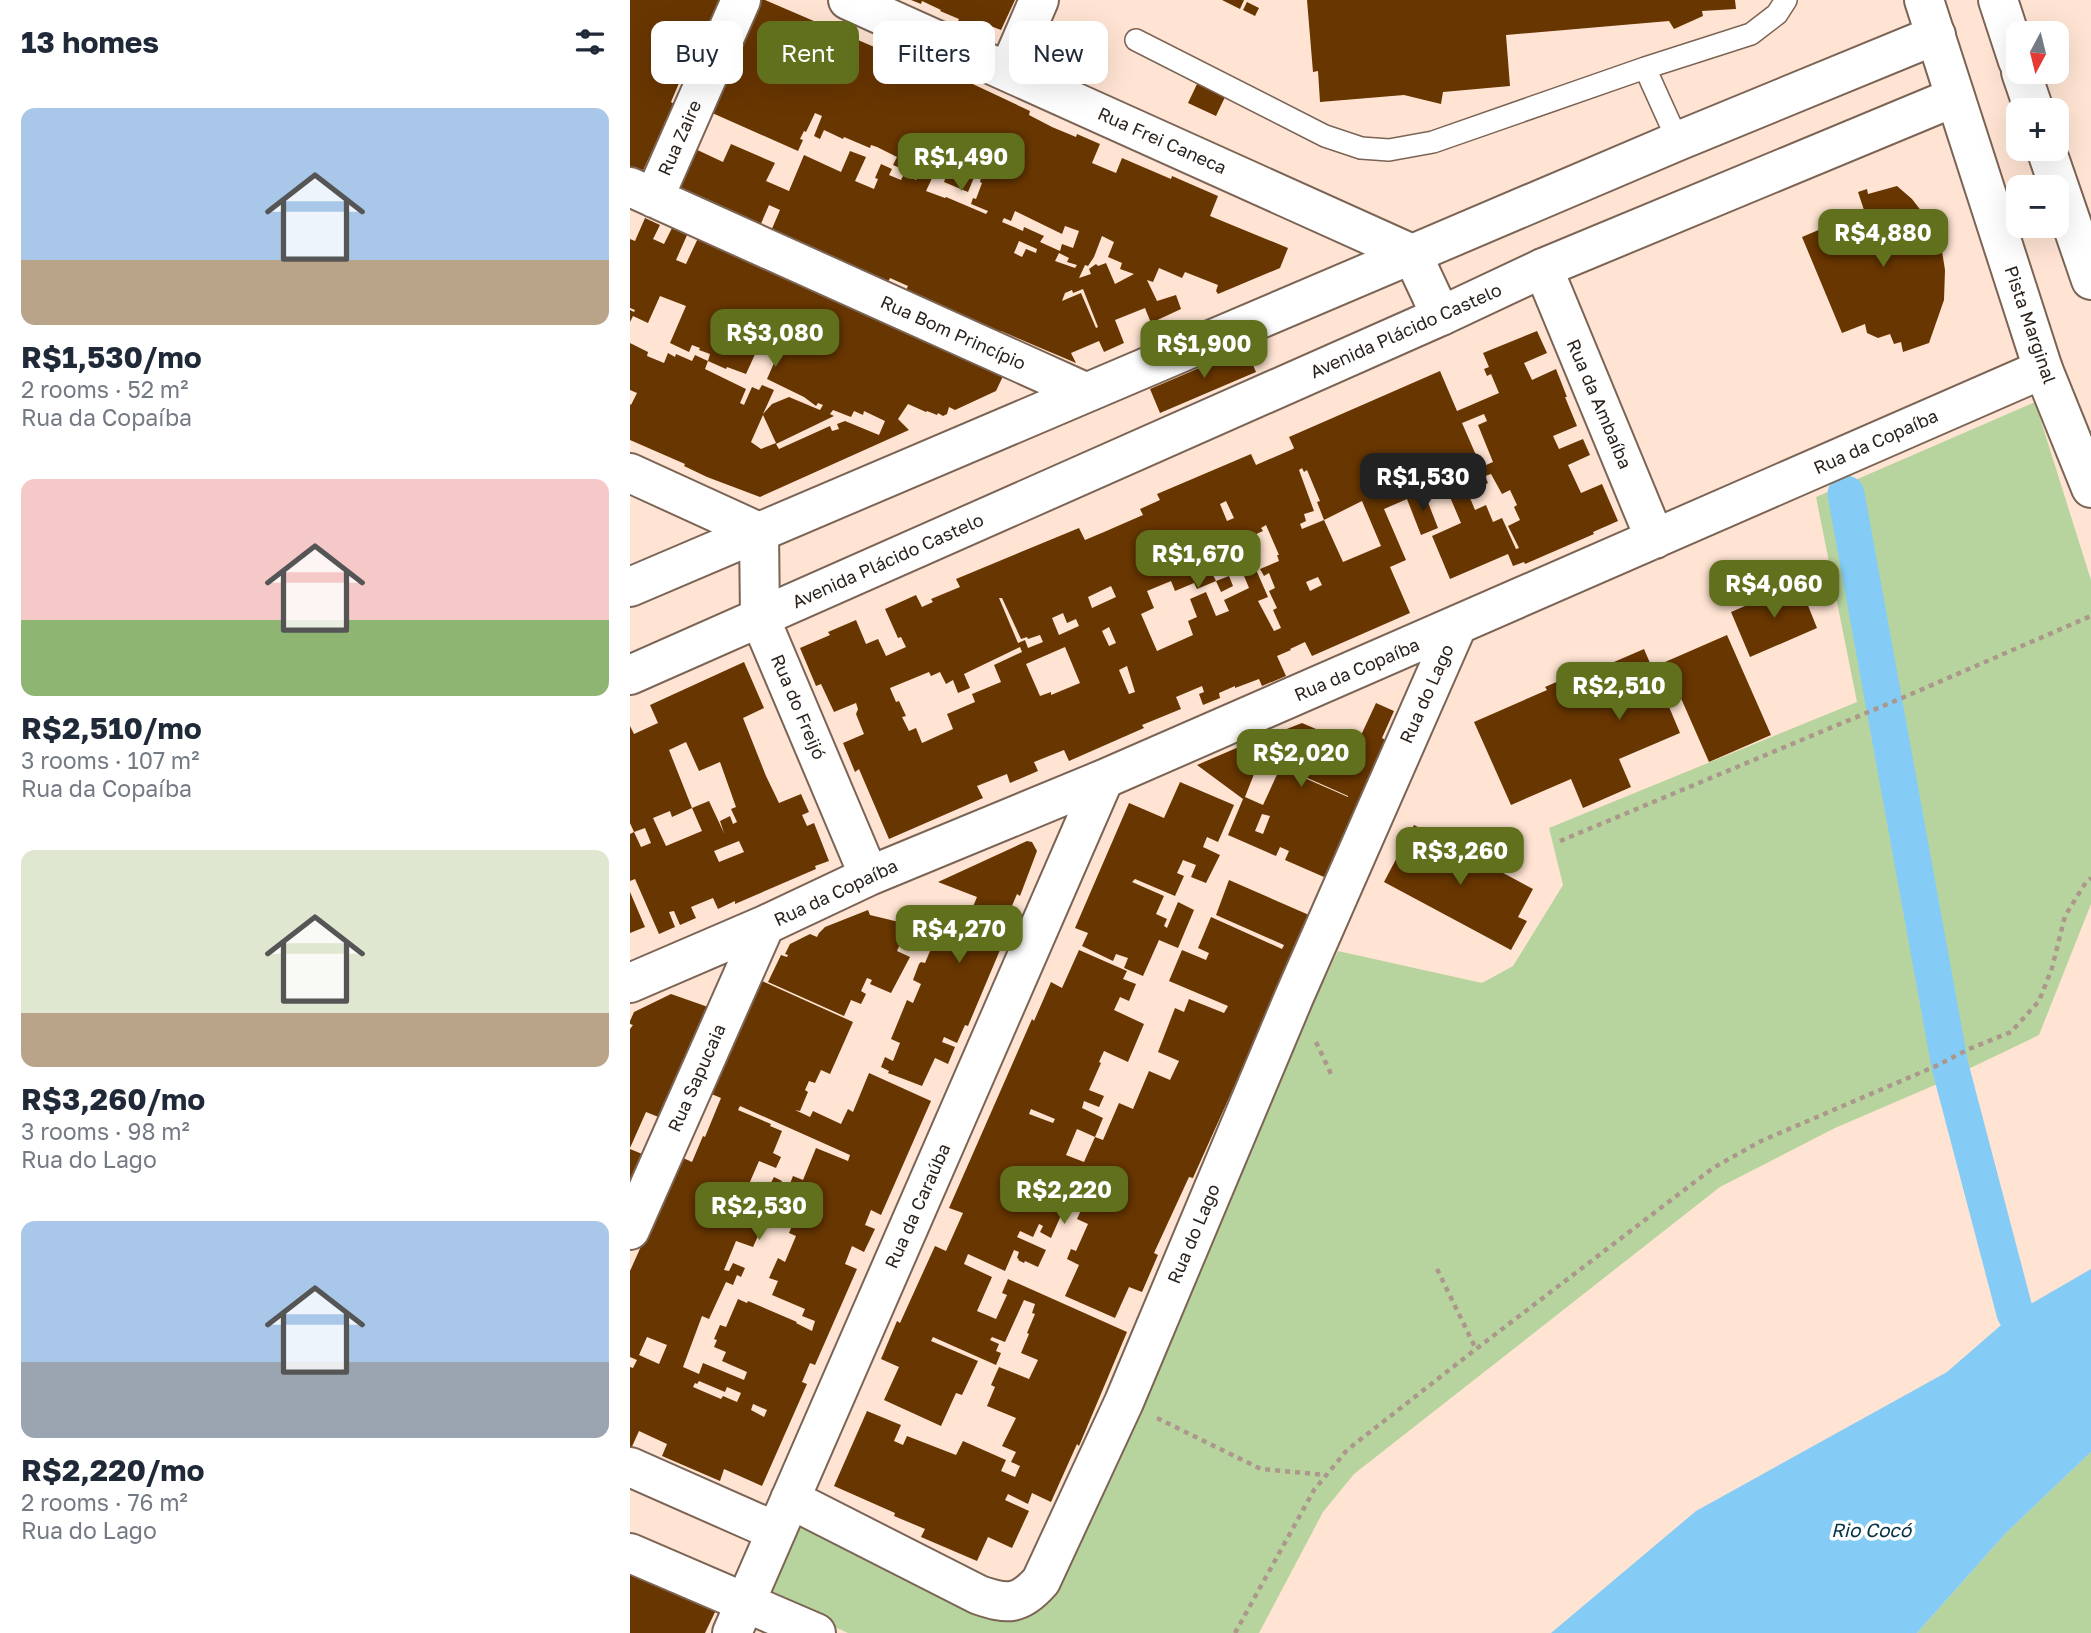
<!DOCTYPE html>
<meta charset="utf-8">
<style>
body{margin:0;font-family:"Golos Text",sans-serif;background:#f2f2f3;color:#1f2937;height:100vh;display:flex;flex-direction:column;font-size:26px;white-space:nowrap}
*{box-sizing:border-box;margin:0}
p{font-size:23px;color:#747a83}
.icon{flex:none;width:38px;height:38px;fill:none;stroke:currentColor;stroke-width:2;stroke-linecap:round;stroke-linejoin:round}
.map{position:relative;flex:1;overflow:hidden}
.sheet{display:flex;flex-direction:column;background:#fff;width:630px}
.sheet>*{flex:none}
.top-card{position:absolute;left:21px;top:21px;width:665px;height:63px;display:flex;gap:14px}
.needle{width:46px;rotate:187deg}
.tools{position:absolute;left:1376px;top:21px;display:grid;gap:14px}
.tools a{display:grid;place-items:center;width:63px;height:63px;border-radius:14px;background:#fff;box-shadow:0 7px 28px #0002;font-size:35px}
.price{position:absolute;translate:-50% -60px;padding:0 16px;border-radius:14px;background:#60701d;color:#fff;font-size:23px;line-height:46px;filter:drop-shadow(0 2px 4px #0008)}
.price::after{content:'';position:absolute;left:50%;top:42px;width:21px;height:16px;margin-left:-10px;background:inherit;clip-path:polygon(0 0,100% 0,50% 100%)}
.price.selected{background:#222;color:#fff}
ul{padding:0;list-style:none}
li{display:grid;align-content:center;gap:14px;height:371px;padding:0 21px}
li span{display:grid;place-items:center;height:217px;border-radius:14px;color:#555}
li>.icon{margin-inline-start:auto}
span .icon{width:126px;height:126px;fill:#fffc;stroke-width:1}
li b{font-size:30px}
h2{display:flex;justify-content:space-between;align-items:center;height:84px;padding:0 21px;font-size:30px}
.tag{padding:0 24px;border-radius:14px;background:#fff;box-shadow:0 7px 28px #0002;font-size:24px;line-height:63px}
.tag.selected{background:#60701d;color:#fff}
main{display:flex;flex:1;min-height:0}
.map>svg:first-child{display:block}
.green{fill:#b8d49e}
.water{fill:#84ccf6}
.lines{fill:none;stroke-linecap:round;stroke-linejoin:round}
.canal{stroke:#84ccf6;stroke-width:37}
.building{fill:#683600;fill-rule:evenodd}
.service-casing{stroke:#7b6454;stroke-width:24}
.minor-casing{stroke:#7b6454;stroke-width:42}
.tertiary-casing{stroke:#7b6454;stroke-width:42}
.primary-casing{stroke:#7b6454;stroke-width:42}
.trunk-casing{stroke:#7b6454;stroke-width:42}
.path{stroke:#ab978b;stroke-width:4.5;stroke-dasharray:5 5;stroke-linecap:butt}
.service{stroke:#fff;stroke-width:21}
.minor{stroke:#fff;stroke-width:38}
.tertiary{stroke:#fff;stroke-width:38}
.primary{stroke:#fff;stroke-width:38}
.trunk{stroke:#fff;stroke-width:38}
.labels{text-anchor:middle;stroke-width:7;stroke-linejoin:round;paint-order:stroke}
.street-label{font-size:18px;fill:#2d231d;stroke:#fff}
.water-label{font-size:19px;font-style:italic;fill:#063247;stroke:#fff}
</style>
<main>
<section class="sheet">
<h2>13 homes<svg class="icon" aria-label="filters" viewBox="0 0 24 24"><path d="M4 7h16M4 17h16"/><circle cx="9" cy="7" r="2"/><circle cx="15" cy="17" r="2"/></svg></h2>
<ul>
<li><span style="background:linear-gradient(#a9c7e8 70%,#b9a48a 0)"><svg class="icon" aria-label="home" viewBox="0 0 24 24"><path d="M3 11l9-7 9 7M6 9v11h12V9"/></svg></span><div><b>R$1,530/mo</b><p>2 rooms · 52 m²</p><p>Rua da Copaíba</p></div></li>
<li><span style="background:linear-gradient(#f6c9c9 65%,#8fb573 0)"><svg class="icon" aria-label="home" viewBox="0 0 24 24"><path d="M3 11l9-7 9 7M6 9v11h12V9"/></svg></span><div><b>R$2,510/mo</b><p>3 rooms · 107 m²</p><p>Rua da Copaíba</p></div></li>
<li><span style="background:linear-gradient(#dfe7d0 75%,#b9a48a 0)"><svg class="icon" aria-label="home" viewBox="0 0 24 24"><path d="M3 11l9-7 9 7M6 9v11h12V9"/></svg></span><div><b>R$3,260/mo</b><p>3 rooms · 98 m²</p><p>Rua do Lago</p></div></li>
<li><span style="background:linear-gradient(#a9c7e8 65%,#9aa5b1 0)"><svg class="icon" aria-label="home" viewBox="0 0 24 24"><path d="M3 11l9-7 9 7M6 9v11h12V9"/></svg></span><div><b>R$2,220/mo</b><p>2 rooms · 76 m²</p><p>Rua do Lago</p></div></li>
</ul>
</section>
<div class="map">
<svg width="1461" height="1633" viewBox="0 0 1461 1633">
<rect width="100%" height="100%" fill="#ffe4d3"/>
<path class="green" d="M1405,402l56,178v324l-52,131 -104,50 -100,43 -115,59 -366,287 -31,38 -64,121h-411l-77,-35 -2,-8 27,-62 10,-5 199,93 278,-549 55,-116 144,32 31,-17 50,-81 -14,-57 308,-126 -41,-205z
M1461,1452v181h-174l89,-100z"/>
<path class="water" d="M1461,1269v183l-85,81 -89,100h-366l145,-122 251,-139 68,-59z"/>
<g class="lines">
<path class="canal" d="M1216,494l104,572 65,247 27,43"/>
</g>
<path class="building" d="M0,0h89l-11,25 -3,-1 -11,27 3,1 -12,26 -3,-2 -11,26 3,2 -34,73 -10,-5z
M128,0h7l193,83 2,-5 70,33 -1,4 23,12 24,10 1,-3 23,10 -8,19 24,10 6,-15 49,21 1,-3 46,20 -8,20 78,32 -8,20 -62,26 -2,-3 2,-6 -33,-13 -3,6 -23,-10 -6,14 -6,-2 10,21 19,-6 5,14 -30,14 -6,-15 -30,12 9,23 -20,9 -5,-11 -28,12 5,10 -75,-32 -1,3 -95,-42 3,-6 -18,-8 -2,4 -117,-51 9,-21 -11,-5 -9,21 -85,-38 16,-41 32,15 8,-18 44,19 -9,18 23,10 15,-36 37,17 9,-21 16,6 -11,24 19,8 4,-10 -3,-1 6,-14 11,5 -3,6 12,5 3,-6 12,6 2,-4 -25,-11 4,-8 -20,-10 -6,-2 -1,3 -26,-11 -1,2 -19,-9 -4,9 -6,-3 8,-20 -7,-3 -9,19 -2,-1 -4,8 3,1 -5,11 -88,-39zM304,174l11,5 -1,3 24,10 7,-17 6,3 -1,4 2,1 -6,16 -3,-1 -2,6 17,7 -2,3 -40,-17 -1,1 -19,-7zM385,211l47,23 3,-8 14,5 -6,17 -11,-4 -2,7 -20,-9 4,-6 -20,-9 -1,4 -21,-9 2,-4 7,3zM472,236l12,6 -6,15 14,6 -2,6 14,5 -19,10 -9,-21 -8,3 -2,-2 -7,5 2,5 -12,4 6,-13 3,1 6,-9zM389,241l18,8 -1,4 -10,-4 -4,8 -8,-4zM429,253l10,5 -2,4 10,3 -2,3 -20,-7zM453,289l15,38 -2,1 -15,-35 -19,8 3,-8 7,-3 1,3z
M281,0h104l-14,30 -21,-8 -5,11 -18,-9 2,-5 -19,-8 1,-1 -19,-9 -1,3z
M592,0h22l-4,9z
M677,0h428l1,9 -34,2 1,5 -29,13 -5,-8 -163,14 4,51 -67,6 -2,12 -37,-9 -84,7 -2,-31 -5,1z
M617,2l12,6 -4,8 -12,-6z
M567,84l28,13 -9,19 -28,-13z
M1267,186l15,13 17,22 13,30 3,19 -1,30 -15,43 -26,9 -2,-10 -7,2 -4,-10 -12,4 -11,-5 -2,-9 -23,9 -40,-96 52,-22 1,5 11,-4 -8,-24 9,-3 1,5z
M15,218l15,7 -7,14 11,5 9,-18 15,7 -12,27 10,4 13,-28 202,92 -1,3 20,9 2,-4 82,38 -8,17 -41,19 -6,-3 -2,7 -4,2 -5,-3 -1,2 -10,-4 -1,1 -18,-8 -10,15 11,11 -149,67 -53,-20 -23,-11 1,-2 -55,-24v-36l1,1 6,-12 -7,-3v-47l18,9 -1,4 17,7 4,-10 7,4 1,-3 16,7 3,-6 13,6 -3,8 41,20 -6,14 4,2 8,-18 7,3 3,-5 12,5 -11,24 9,-10 17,-7 31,13 3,-5 -5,-2 -2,3 -12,-9 -37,-18 14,-32 -19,-8 -16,35 -19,-7 -1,2 -18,-8 2,-7 -11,-4 1,-2 -8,-3 -3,7 -19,-9 16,-37 -26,-10 -12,27 -15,-7 -3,6v-12l4,2 1,-2 -5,-2v-69l5,2zM203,410l18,7 3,-6 9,4 1,-4 21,10 -6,14 -34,-14 -8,3 2,5 -7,2 -2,-5 -51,23 -3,-5 58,-28 -4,-2zM133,415l13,28 -15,6 -10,-7z
M907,331l10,22 -23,10 8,17 24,-11 11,28h-2l12,29 -24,10 6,13 24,-10 7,16 -22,10 13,28 21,-9 16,37 -25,11 1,2 -69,30 -1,-2 -11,4 -5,-12 -58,25 -18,-43 29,-13 -17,-40 49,-21 -15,-37 9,-4 -3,-7 -22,9 17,39 -31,13 -1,-2 -6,3 3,7 -15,7 -8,-16 -22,8 8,17 -23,10 22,51 -16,7 20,46 -98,43 -7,-14 -15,7 1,1 -14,6 9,20 -24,10 -3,-7 -24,9v-2l-16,7 1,5 -17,7 -4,-11 5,-2 -2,-6 -26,11 5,12 -39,16 2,3 -75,33 -5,-11 -30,12 4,9 -28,12 -3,-9 -30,12 6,12 -94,41 -30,-70 -4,3 -12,-29 21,-9 -8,-20 2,-5 -2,-6 -22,9 -13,-28 -5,2 -16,-38 30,-13 -2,-3 28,-12 10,24 12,-5 8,17 20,-9 -5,-10 -3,1 -13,-29 31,-14 6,12 11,-5 -2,-3 29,-12 -4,-8 123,-51 6,12 19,-8 39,-17 -3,-6 20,-9 -3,-6 94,-40 5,11 37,-16 1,-1 -5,-11 151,-66 17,40 42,-18 -8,-19 -4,2 -3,-7 5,-2 -6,-14zM672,468l2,4 3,-2 13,31 -3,1 7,18 38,-19 19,45 -38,16 -19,-42 -22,9 -2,-5 6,-3 -2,-7 10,-3 -15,-41zM861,474l11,20 8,-4 7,15 -3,2 6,13 -12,6 11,22 -3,1 -14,-31 -9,4 -7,-17 -11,5 -7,-17 20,-10 -3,-7zM596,501l8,17 -7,3 -7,-17zM636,525l13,30h-2l2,6 -19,8 4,7 5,-3 6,15 -6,3 8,17 -4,2 8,18 -7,3 -16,-30 10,-4 -14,-32 -12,6 7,17 -25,12 5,11 -13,5 -10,-24 -16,7 7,18 -9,4 5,14 -36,16 -16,-37 13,-6 -7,-17 24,-10 4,10 19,-8 3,6 19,-8 -4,-8 38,-17 -7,-16 20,-9 -2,-3zM578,564l3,7 -19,7 -4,-10 5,-2 2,4zM688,577l4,8 -12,6 -4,-9zM481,586l5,11 -24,11 -4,-11zM369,598h3l19,41 6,-2 1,2 12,-4 3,7 -15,6 -3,-8 -7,3zM433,613l4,10 9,-4 3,7 -20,9 -7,-17zM479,627l7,16 -7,3 -7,-15zM390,647l2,5 -28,13 7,17 -29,12 3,8 -28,12 6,15 -31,14 -6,-15 -7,3 -7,-14 4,-1 -7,-15 -3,1 -6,-14 39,-16 2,4 9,-4 6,12 7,-4 5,13 12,-5 -6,-14zM435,647l15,36 -29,12v-3l-11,4 -14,-32zM497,666l8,26 -6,2 -10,-24z
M628,343l1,3 -12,5 9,21 -96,41 -10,-24z
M794,492l14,36 -17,7 -14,-36z
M599,576l4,10 -12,6 -5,-11z
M1169,583l18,45 -67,29 -19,-45z
M1097,635l44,100 -62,27 -29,-66 -13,6 13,31 -61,26 12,28 -48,21 -12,-29 -60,26 -37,-83 73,-32 -2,-3 16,-7 2,4 81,-35 18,42 14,-5 -11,-24z
M114,662l20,46 -21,10 23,58 13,27 22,-9 8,18 -7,3 5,11 7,-3 15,38 -14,5 1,3 -81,35v-3l-17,8 -5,-11 -22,9 5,11 -16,7 -6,-14 -5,1 6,15 -16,7 -24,-55 -5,2v-47l4,-2 7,15 10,-4 -6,-15 -11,4 -4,-9v-97l4,8 24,-11 -8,-18zM56,742l13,29 21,-9 16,45 -5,2 6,13 -4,2 -3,-8 -10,5 4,12 -15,-32 -17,7 -23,-58zM62,808l10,23 -36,15 -13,-28 17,-7 2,6zM109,841l5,11 -25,10 -5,-11z
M746,703l18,8 -12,27 5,3 -43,98 -2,-1 -18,39 -39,-17 4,-9 -9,-4 -4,9 -48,-21 15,-36 -46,-34 51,-22 15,9 6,-16 33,-13 54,23zM630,759l20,9 -17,37 -18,-8zM655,768l63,28v1l-64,-28zM632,814l8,2 -7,18 -8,-3z
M550,782l54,23 -16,37 -11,-5 -4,10 17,8 -14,28 -15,-6 5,-12 -13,-5 -6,13 7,3 -9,20 -40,-17 -3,3 32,14 -8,18 11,5 -3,7 3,2 11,-26 16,8 -16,38 -19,-8 -16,36 -19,-8 4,-10 -12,-4 -3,7 -31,-15 6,-13 -13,-5 54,-125 35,15z
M784,825l119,64 -15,28 9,4 -16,29 -127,-68z
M397,841l5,1 5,9 -17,45 -3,-2 -23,54 6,2 -32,76 -3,-1 -8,18 -13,-6 -2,5 13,5 -7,17 -13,-6 -13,28 -34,-13 1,-2 -8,-4 4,-10 8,4 7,-18 -9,-4 16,-39 6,3 8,-19 -8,-4 6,-16 2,-2 4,1 16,-38 21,8 15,-36 -39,-15z
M599,880l80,35 -32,76 -84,187 -4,-1 -35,76 4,2 -16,37 -13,-5 -14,31 -50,-22 14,-31 -12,-6 4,-10 5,2 12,-27 -11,-5 19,-42 -15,-7 -30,68 -11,-6 3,-6 -4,-2 -6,13 -13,-6 -3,6 29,13 -8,17 -13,-6 -1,2 -6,-3 1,-1 -2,-1 2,-6 -5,-2 -9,21 -37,-17 -4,10 28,13 -15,34 19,8 11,-24 -5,-2 6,-14 119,53 -48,114 -2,-2 -26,58 -19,-9 -4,11 -20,-10 -3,6 24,11 -17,37 -24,-11 -11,24 -56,-24 4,-8 -31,-13 1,-3 -61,-27 33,-75 34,14 -7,16 9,4 4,-9 49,19 7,-14 43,19 -5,11 14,6 5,-11 -9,-4 5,-10 -14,-6 14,-28 -29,-12 8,-19 -4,-2 8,-18 30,12 9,-19 -17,-7 8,-19 -2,-1 8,-19 -3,-1 3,-9 -11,-4 -19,42 -13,-5 -2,3 9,4 -3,7 5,2 -5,12 -63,-28 -2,4 47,20 -16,34 -6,-2 -15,33 -57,-26 15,-33 -18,-8 16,-38 3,2 35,-77 11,5 17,-38 -14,-5 83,-189 2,2 17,-39 11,6 17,-38 48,21 -4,8 13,5 -7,17 -9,-4 -6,13 30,14 -16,38 -24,-11 -5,11 2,1 -12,27 15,6 -5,11 -15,-6 -2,7 21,10 -8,19 -18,-8 -11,26 18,7 11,-25 8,3 16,-37 14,6 16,-38 21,9 9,-19 -21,-9 17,-44 9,4 5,-13 35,14 4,-7 -59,-25 13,-31 24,10 3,-7 -11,-5 13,-31 71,32 2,-4 -68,-30zM401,1109l24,10 -2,4 -24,-9z
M0,892l15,35 -15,6z
M274,909l10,4 -17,38 13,6 -19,36 -21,-9 2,-4 -5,-2 -6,13 5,3 -5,10 -10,-4 -7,16 -76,-34 13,-27 6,2 1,-2 -3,-1 5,-10 20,-10 7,3 2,-4 6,-6 43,-17 2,5 29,7z
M130,980l93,42 -23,52 -9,-4 -6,13 -6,-2 -4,9 3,2 -8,19 -5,-1 15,7 3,-6 28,13 7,-15 5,3 16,-39 62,28 -50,114 -10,-5 -6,15 10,4 -11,23 -12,-6 -7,18 12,5 -42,96 -5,-2 -8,19 5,2 -45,102 -38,-17 -4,12 -58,-25 5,-12 -28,-13 -9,20v-84l3,1 4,-8 -7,-3v-86l51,-114 11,5 11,-26 2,1 16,-39 -12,-5zM110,1106l110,49 -2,6 -32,-13 -13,32 -10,-4 -6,15 -8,-3 3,-7 -8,-4 -15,28 -16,-7 16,-37 17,7 5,-11 -8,-4 9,-22 -12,-5 1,-2 -33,-14zM140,1210l24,11 -5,12 7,3 -11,26 -7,-4 -9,20 9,3 -6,14 33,14 -3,7 13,5 -3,10 -16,-8 1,-1 -49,-21 -1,2 -9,-4 -12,28 -6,-2 -6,14 3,1 -3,7 12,5 -4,9 25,11 -3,8 -41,-17 -4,11 -16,-7 19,-51 7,3 17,-37 7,3 4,-10 4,2 4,-9 -12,-5 -4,8 -5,-1 12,-29 17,6zM17,1337l20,8 -8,19 -20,-9zM69,1381l26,11 2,-5 14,6 -4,9 -14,-6 -2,3 -28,-12 2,-4 2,1zM123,1404l14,6 -3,7 -13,-7z
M41,994l37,13 -47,111 -15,-6 -16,36v-119l3,-4 -3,-1v-3l4,-9z
M0,1149l22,9 -22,37z
M0,1571l87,37 -12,25h-75z"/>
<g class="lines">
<defs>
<path id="service" d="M506,40l189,96 36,12 28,2 44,-8 212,-74 106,-34 26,-20 9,-14
M1015,68l33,73"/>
<path id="minor" d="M218,0l564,254 29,62
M378,72l31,-72
M0,187l455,205
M24,198l87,-198
M913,268l112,271
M0,473l129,59 1,86 109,258
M0,983l135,-58 104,-49 235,-97 939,-410
M0,1230l135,-305
M0,1467l145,64
M160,1499l189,96c29,10 41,10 62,-14l83,-179 170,-405 163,-371
M0,1553l186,80
M102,1633l372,-854"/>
<path id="tertiary" d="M0,587l1048,-446 258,-106
M0,675l811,-359 102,-48 412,-171"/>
<path id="primary" d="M1294,0l119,369 48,119"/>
<path id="trunk" d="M1368,0l20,61
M1391,72l13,38
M1416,149l45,131"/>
</defs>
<use href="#service" class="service-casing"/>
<use href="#minor" class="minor-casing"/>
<use href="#tertiary" class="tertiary-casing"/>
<use href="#primary" class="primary-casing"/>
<use href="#trunk" class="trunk-casing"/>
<path class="path" d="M930,841l342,-143 189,-82
M686,1042l16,34
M807,1269l39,80
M527,1418l104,51 65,6
M605,1633l79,-143 33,-40 129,-101 237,-181 48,-27 175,-75 33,-17 42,-17 28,-31 13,-33 13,-52 21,-34 5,-4"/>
<use href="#service" class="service"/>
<use href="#minor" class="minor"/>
<use href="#tertiary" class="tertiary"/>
<use href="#primary" class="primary"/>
<use href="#trunk" class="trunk"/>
</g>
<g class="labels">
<g class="street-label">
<text transform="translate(50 138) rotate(-66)" y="6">Rua Zaire</text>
<text transform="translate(532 141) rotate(24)" y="6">Rua Frei Caneca</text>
<text transform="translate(1400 325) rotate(71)" y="6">Pista Marginal</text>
<text transform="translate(776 331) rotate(-24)" y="6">Avenida Plácido Castelo</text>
<text transform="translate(323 333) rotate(24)" y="6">Rua Bom Princípio</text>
<text transform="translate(969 404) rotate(67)" y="6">Rua da Ambaíba</text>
<text transform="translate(1246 442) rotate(-24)" y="6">Rua da Copaíba</text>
<text transform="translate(258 561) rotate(-24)" y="6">Avenida Plácido Castelo</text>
<text transform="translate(727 670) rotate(-23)" y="6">Rua da Copaíba</text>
<text transform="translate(797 694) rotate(-66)" y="6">Rua do Lago</text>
<text transform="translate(168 707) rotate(67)" y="6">Rua do Freijó</text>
<text transform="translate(206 893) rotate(-25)" y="6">Rua da Copaíba</text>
<text transform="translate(67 1078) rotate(-66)" y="6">Rua Sapucaia</text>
<text transform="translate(288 1206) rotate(-66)" y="6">Rua da Caraúba</text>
<text transform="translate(564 1234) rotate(-67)" y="6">Rua do Lago</text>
</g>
<g class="water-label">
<text x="1241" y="1537">Rio Cocó</text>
</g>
</g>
</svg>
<div class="tools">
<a><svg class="needle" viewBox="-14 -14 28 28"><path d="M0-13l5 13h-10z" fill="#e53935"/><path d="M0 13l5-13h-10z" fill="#747a83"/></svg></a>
<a>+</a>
<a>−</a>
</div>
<b class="price" style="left:331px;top:193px">R$1,490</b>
<b class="price" style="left:1253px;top:269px">R$4,880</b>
<b class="price" style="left:145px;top:369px">R$3,080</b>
<b class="price" style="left:574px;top:380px">R$1,900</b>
<b class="price selected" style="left:793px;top:513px">R$1,530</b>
<b class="price" style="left:568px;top:590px">R$1,670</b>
<b class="price" style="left:1144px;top:620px">R$4,060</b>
<b class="price" style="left:989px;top:722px">R$2,510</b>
<b class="price" style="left:671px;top:789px">R$2,020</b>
<b class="price" style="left:830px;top:887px">R$3,260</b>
<b class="price" style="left:329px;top:965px">R$4,270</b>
<b class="price" style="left:434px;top:1226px">R$2,220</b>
<b class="price" style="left:129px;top:1242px">R$2,530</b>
<div class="top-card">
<a class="tag">Buy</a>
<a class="tag selected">Rent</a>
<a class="tag">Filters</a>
<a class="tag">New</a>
</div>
</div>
</main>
